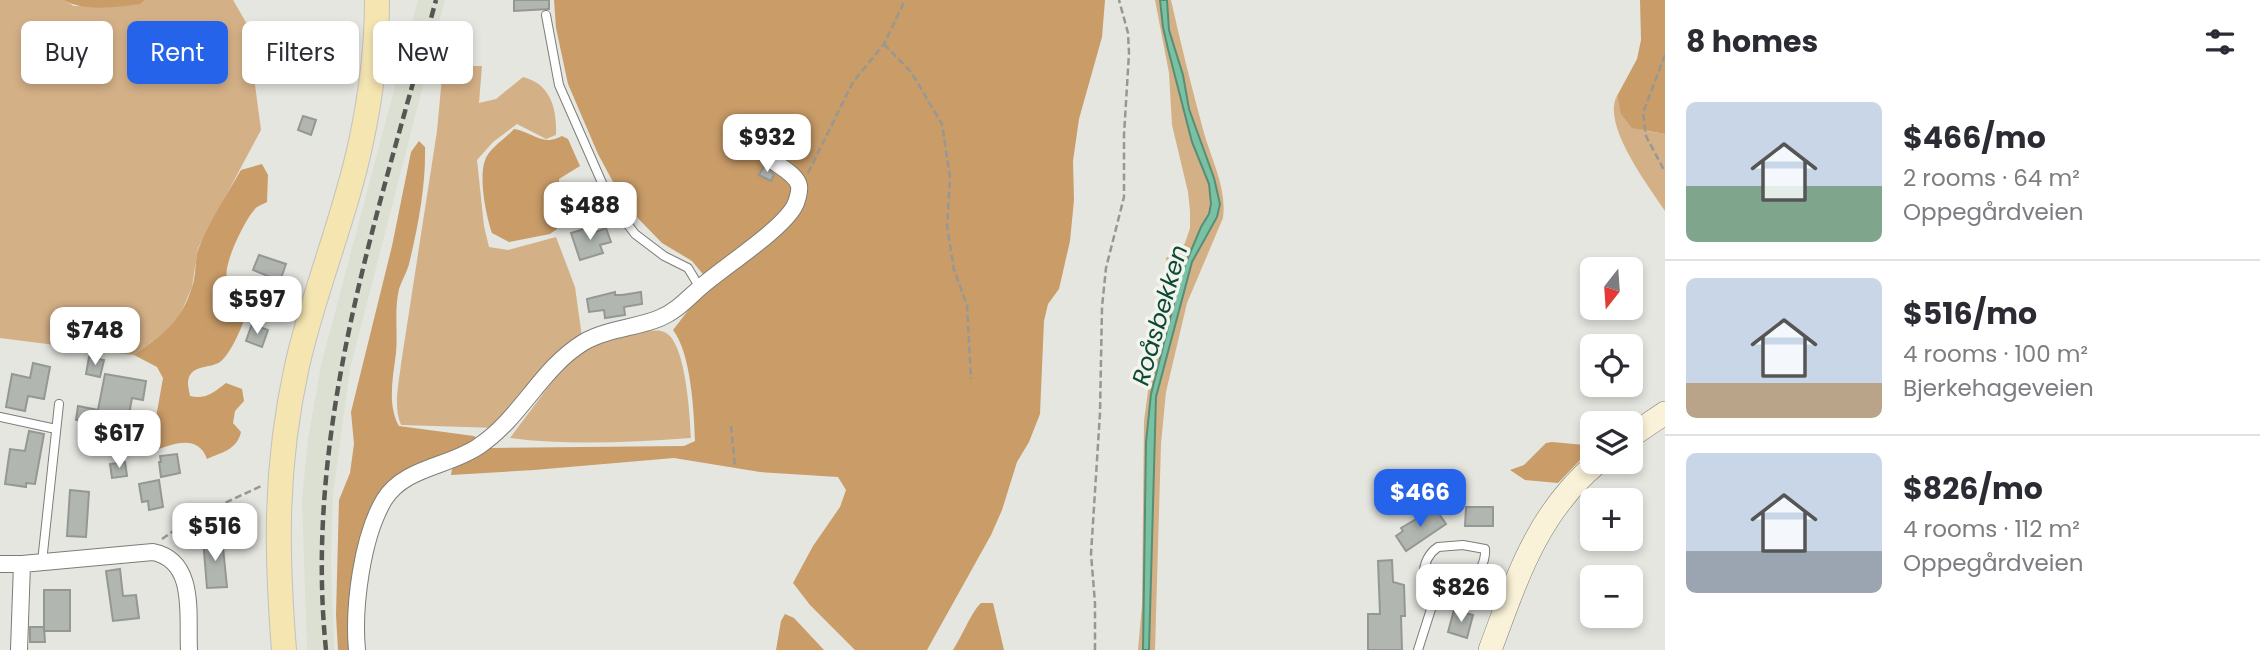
<!DOCTYPE html>
<meta charset="utf-8">
<style>
body{margin:0;font-family:Poppins,sans-serif;background:#f2f2f3;color:#2b2b33;height:100vh;display:flex;flex-direction:column;font-size:26px;white-space:nowrap}
*{box-sizing:border-box;margin:0}
p{font-size:23px;color:#7c7c81}
.icon{flex:none;width:38px;height:38px;fill:none;stroke:currentColor;stroke-width:2;stroke-linecap:round;stroke-linejoin:round}
.map{position:relative;flex:1;overflow:hidden}
.sheet{display:flex;flex-direction:column;background:#fff;width:595px}
.sheet>*{flex:none}
.guide{position:absolute;left:21px;top:21px;width:665px;height:63px;display:flex;gap:14px}
.needle{width:46px;rotate:197deg}
.tools{position:absolute;left:1580px;top:257px;display:grid;gap:14px}
.tools a{display:grid;place-items:center;width:63px;height:63px;border-radius:10px;background:#fff;box-shadow:0 4px 10px #0003;font-size:35px}
.price{position:absolute;translate:-50% -60px;padding:0 16px;border-radius:14px;background:#fff;color:#222;font-size:23px;line-height:46px;filter:drop-shadow(0 2px 4px #0008)}
.price::after{content:'';position:absolute;left:50%;top:42px;width:21px;height:16px;margin-left:-10px;background:inherit;clip-path:polygon(0 0,100% 0,50% 100%)}
.price.current{background:#2563eb;color:#fff}
ul{padding:0;list-style:none}
li{display:flex;align-items:center;gap:21px;height:175px;padding:0 21px}
li+li{border-top:2px solid #e1e1e2}
li span{display:grid;place-items:center;flex:none;width:196px;height:140px;border-radius:10px;color:#555}
li>.icon{margin-inline-start:auto}
span .icon{width:84px;height:84px;fill:#fffc;stroke-width:1}
li b{font-size:30px}
h2{display:flex;justify-content:space-between;align-items:center;height:84px;padding:0 21px;font-size:30px}
.chip{padding:0 24px;border-radius:10px;background:#fff;box-shadow:0 4px 10px #0003;font-size:24px;line-height:63px}
.chip.current{background:#2563eb;color:#fff}
main{display:flex;flex:1;min-height:0}
.map>svg:first-child{display:block}
.built{fill:#dce0d2}
.green{fill:#d4b087}
.forest{fill:#c99c68}
.water{fill:#78c2a3;stroke:#588d76;stroke-width:2}
.building{fill:#b1b6b1;stroke:#949893;stroke-width:2}
.lines{fill:none;stroke-linecap:round;stroke-linejoin:round}
.service-casing{stroke:#7c7d77;stroke-width:10}
.minor-casing{stroke:#7c7d77;stroke-width:18}
.secondary-casing{stroke:#7c7d77;stroke-width:24}
.primary-casing{stroke:#c1c1c0;stroke-width:26}
.path{stroke:#979893;stroke-width:2.5;stroke-dasharray:7 3.5;stroke-linecap:butt}
.service{stroke:#fff;stroke-width:8}
.minor{stroke:#fff;stroke-width:16}
.secondary{stroke:#f9f2d8;stroke-width:23}
.primary{stroke:#f4e5b1;stroke-width:24}
.rail{stroke:#565754;stroke-width:4.5;stroke-dasharray:10 5;stroke-linecap:butt}
.labels{text-anchor:middle;stroke-width:7;stroke-linejoin:round;paint-order:stroke}
.water-label{font-size:24px;font-style:italic;fill:#0c4a36;stroke:#f2f4ed}
</style>
<main>
<div class="map">
<svg width="1665" height="650" viewBox="0 0 1665 650">
<rect width="100%" height="100%" fill="#e5e6e0"/>
<path class="built" d="M418,0h27l-95,369 -17,125 -2,67 3,89h-27l-5,-150 6,-61 13,-74z"/>
<path class="green" d="M0,0h63l11,6 67,-2 4,-4h88l14,24 14,106 -63,118 -6,39 -12,28 -11,14 -35,26 -134,-17z
M1155,0h5l3,27 5,22 24,93 17,42 2,20 -2,10 -8,13 -19,45 -31,122 -5,48 -3,208h-5l4,-45 2,-184 4,-30 23,-98 -5,-35 13,-8 6,-7 5,-15v-17l-2,-19 -16,-67 -3,-52z
M1167,0h4c10,45 21,89 33,133 8,28 23,56 19,85l-36,85 -21,89 -5,52 -6,206h-6l7,-253 36,-135 25,-46 3,-12 -6,-26 -25,-69 -6,-34 -14,-45z
M443,66h39l-3,37 17,-4 27,-22c28,7 34,32 33,58l-10,4 -29,-15 -24,18 -16,18 7,66 5,21 19,3 48,-13 19,50 7,50 -23,13 -22,31 -40,47 -96,-3c-8,-19 -2,-42 0,-61l36,-233z
M1617,96c7,34 18,33 48,38v77c-16,-24 -64,-87 -48,-115z
M644,331c7,0 16,-2 22,2 20,11 24,83 25,105 -60,4 -120,8 -181,0l60,-80 19,-11z"/>
<path class="forest" d="M63,0h82l-4,4c-24,3 -56,8 -78,-4z
M554,0h551l-3,37 -23,82 -6,42 1,39 -4,41 -11,48 -11,15 -4,17 -4,93 -11,28 -12,20 -15,48 -11,25 -64,115h-72l-45,-45 -17,-22 20,-37 27,-39 6,-17 -8,-13 -78,-5 -86,-14 -140,12 -83,5 1,-6 38,-21 194,-2 11,-5c-1,-30 -4,-88 -22,-111l24,-31 15,-14 -20,-24 -30,-18 -36,-37 -28,-52 -30,-70 -12,-56z
M1640,0h25v134l-33,-6 -11,-14 -4,-18 20,-37 4,-19z
M514,129c19,3 28,18 48,7l6,3 12,27 -21,13 2,34 -4,16 -7,5 -41,8 -17,-9c-6,-17 -15,-61 -5,-77 6,-10 19,-18 27,-27z
M419,141l6,6c1,38 -7,80 -16,117 -2,8 -7,16 -10,25 -5,22 -1,42 -3,64 -3,24 -9,52 3,73l75,10 6,5 -81,33 -21,22 -17,41 -7,40 -1,73h-15l-2,-35 3,-115 11,-27 4,-29 -3,-32 41,-166 19,-94z
M262,164l6,11 -1,27c-3,2 -7,3 -10,5 -11,9 -34,58 -30,70 4,11 17,16 26,21 -7,17 -19,53 -33,64 -9,6 -23,3 -30,13 -4,7 -1,14 0,21 16,4 24,-4 36,-13l16,6 2,12 -9,10 -2,12 8,9c-4,18 -19,20 -34,27 -10,-28 -39,-13 -59,-6l-4,-6 11,-24 8,-45 -6,-11 -23,-12c29,-21 47,-32 58,-68 5,-13 2,-30 8,-42 11,-26 27,-51 41,-75z
M1552,442l33,3 2,8 -29,30 -33,-3 -15,-10 14,-5 22,-22z
M981,603h12l11,47h-51c8,-12 19,-39 28,-47z
M785,614l9,4 30,32h-48l5,-29z"/>
<path class="water" d="M1160,0h7l2,30 14,45 6,34 25,69 6,26 -3,13 -25,45 -36,135 -7,253h-6l3,-208 5,-48 31,-122 19,-45 8,-13 2,-10 -2,-20 -17,-42 -24,-93 -5,-22z"/>
<path class="building" d="M514,0h35v9l-35,2z
M271,44l19,4 -6,31 -19,-4z
M303,116l13,4 -5,15 -13,-5z
M767,119l24,12 -9,20 -25,-12z
M764,166l10,9 -3,6 -12,-6z
M594,226l2,6 10,-4 5,14 -11,3 3,8 -23,7 -9,-27z
M259,255l27,9 -6,17 -27,-11z
M615,292v3h7l19,-3 1,12 -18,3 1,8 -20,3 -1,-8 -15,2 -2,-13z
M252,324l16,6 -6,17 -16,-6z
M89,357l15,3 -4,17 -14,-3z
M33,363l17,4 -6,32 -16,-3 -3,15 -19,-4 6,-33 18,4z
M105,374l41,7 -3,19 -11,-2 -6,33 -11,-2 -2,14 -17,-3 3,-14h-3v-3l-20,-3 2,-14 20,4z
M29,431l15,3 -9,50 -9,-1v4l-21,-3 5,-35 15,2z
M177,454l3,19 -19,4 -2,-15h2l-1,-6z
M125,462l2,14 -15,2 -2,-14z
M159,480l4,27 -14,3 -1,-9 -6,1 -3,-18z
M70,490l19,2 -3,45 -19,-1z
M1466,507h27v19h-28z
M1435,508l11,16 -40,27 -10,-15 7,-5 -2,-3z
M222,538l5,49 -20,1 -4,-49z
M1392,560l1,22 11,3 1,31h-4l1,34h-34v-36h12l-2,-53z
M120,569l3,27 13,-1 3,23 -26,3 -7,-50z
M1481,579l14,3 -5,17 -15,-3z
M44,590h26v41h-26z
M1454,610l19,5 -6,23 -19,-6z
M30,627h14l1,15h-15z"/>
<g class="lines">
<defs>
<path id="service" d="M546,15l13,70 51,116 25,33 29,22 24,12 12,20
M0,417l56,12
M1463,545l22,4c2,25 -31,52 -53,57 -12,-17 -13,-46 6,-59z
M42,562l17,-158
M1418,650l14,-44"/>
<path id="minor" d="M0,564h22
M19,650l3,-86 131,-12c44,9 34,64 36,98
M357,650c-4,-43 5,-113 27,-150 20,-33 65,-33 95,-54 42,-28 62,-78 105,-104 22,-13 52,-14 76,-24 17,-7 28,-20 42,-32 23,-20 78,-55 92,-79 3,-5 6,-16 5,-21 -2,-11 -17,-18 -26,-25"/>
<path id="secondary" d="M1631,436l34,-23
M1490,650c27,-72 47,-137 108,-188"/>
<path id="primary" d="M284,650c-8,-101 -9,-184 13,-284 17,-76 48,-148 64,-224 10,-47 16,-94 16,-142"/>
</defs>
<use href="#service" class="service-casing"/>
<use href="#minor" class="minor-casing"/>
<use href="#secondary" class="secondary-casing"/>
<use href="#primary" class="primary-casing"/>
<path class="path" d="M884,44l27,28 31,52 8,54 -3,48 7,44 13,35 4,74
M1665,55l-22,58 3,23 19,36
M808,173l45,-91 31,-38 21,-44
M731,426l4,40
M162,539l27,-19 72,-34
M1095,650v-47l-4,-49 9,-141 2,-106 4,-39 18,-71v-62l5,-82 -1,-20 -9,-33"/>
<use href="#service" class="service"/>
<use href="#minor" class="minor"/>
<use href="#secondary" class="secondary"/>
<use href="#primary" class="primary"/>
<path class="rail" d="M326,650c-23,-223 53,-438 110,-650"/>
</g>
<g class="labels">
<g class="water-label">
<text transform="translate(1160 315) rotate(-74)" y="8">Roåsbekken</text>
</g>
</g>
</svg>
<div class="tools">
<a><svg class="needle" viewBox="-14 -14 28 28"><path d="M0-13l5 13h-10z" fill="#e53935"/><path d="M0 13l5-13h-10z" fill="#7c7c81"/></svg></a>
<a><svg class="icon" aria-label="locate" viewBox="0 0 24 24"><circle cx="12" cy="12" r="6"/><path d="M12 2v4M12 18v4M2 12h4M18 12h4"/></svg></a>
<a><svg class="icon" aria-label="layers" viewBox="0 0 24 24"><path d="M12 4l9 5-9 5-9-5zM3 14l9 5 9-5"/></svg></a>
<a>+</a>
<a>−</a>
</div>
<b class="price" style="left:767px;top:174px">$932</b>
<b class="price" style="left:590px;top:242px">$488</b>
<b class="price" style="left:257px;top:336px">$597</b>
<b class="price" style="left:95px;top:367px">$748</b>
<b class="price" style="left:119px;top:470px">$617</b>
<b class="price current" style="left:1420px;top:529px">$466</b>
<b class="price" style="left:215px;top:563px">$516</b>
<b class="price" style="left:1461px;top:624px">$826</b>
<div class="guide">
<a class="chip">Buy</a>
<a class="chip current">Rent</a>
<a class="chip">Filters</a>
<a class="chip">New</a>
</div>
</div>
<section class="sheet">
<h2>8 homes<svg class="icon" aria-label="filters" viewBox="0 0 24 24"><path d="M4 7h16M4 17h16"/><circle cx="9" cy="7" r="2"/><circle cx="15" cy="17" r="2"/></svg></h2>
<ul>
<li><span style="background:linear-gradient(#c9d6e8 60%,#7fa58c 0)"><svg class="icon" aria-label="home" viewBox="0 0 24 24"><path d="M3 11l9-7 9 7M6 9v11h12V9"/></svg></span><div><b>$466/mo</b><p>2 rooms · 64 m²</p><p>Oppegårdveien</p></div></li>
<li><span style="background:linear-gradient(#c9d6e8 75%,#b9a48a 0)"><svg class="icon" aria-label="home" viewBox="0 0 24 24"><path d="M3 11l9-7 9 7M6 9v11h12V9"/></svg></span><div><b>$516/mo</b><p>4 rooms · 100 m²</p><p>Bjerkehageveien</p></div></li>
<li><span style="background:linear-gradient(#c9d6e8 70%,#9aa5b1 0)"><svg class="icon" aria-label="home" viewBox="0 0 24 24"><path d="M3 11l9-7 9 7M6 9v11h12V9"/></svg></span><div><b>$826/mo</b><p>4 rooms · 112 m²</p><p>Oppegårdveien</p></div></li>
</ul>
</section>
</main>
